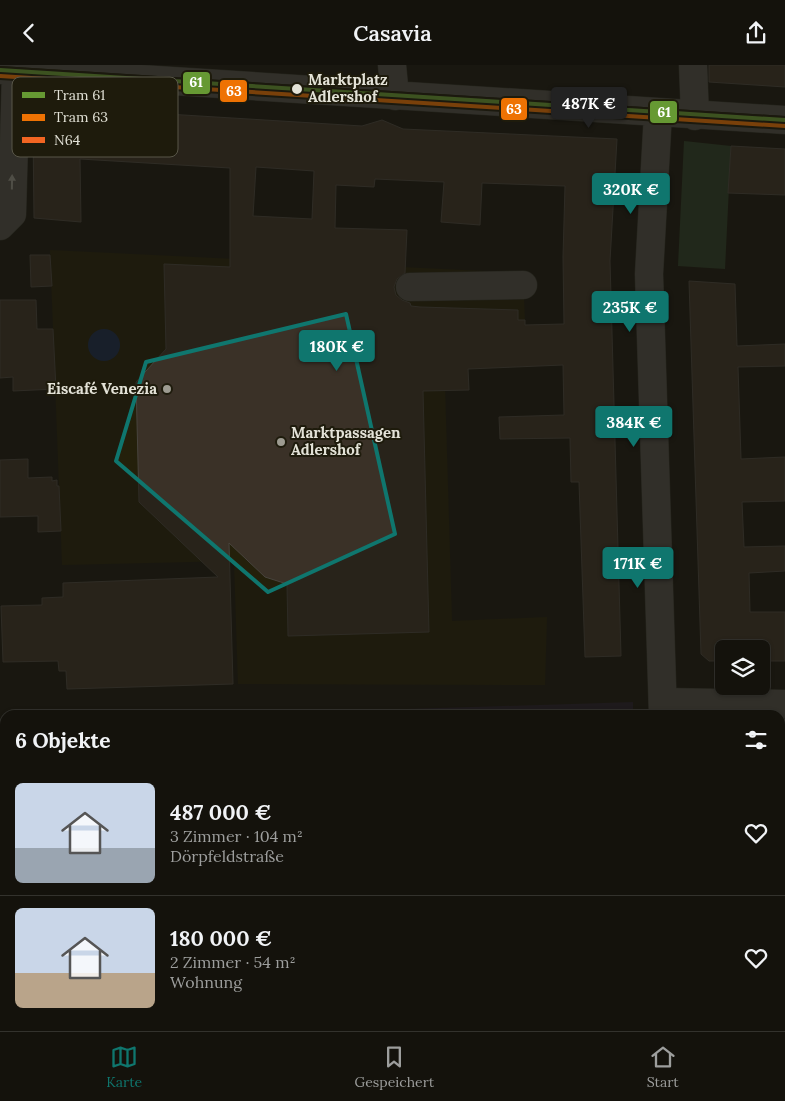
<!DOCTYPE html>
<html lang="de">
<meta charset="utf-8">
<style>
body{margin:0;font-family:Lora,serif;background:#1d1b15;color:#f1f3f6;height:100vh;display:flex;flex-direction:column;font-size:19px;white-space:nowrap}
*{box-sizing:border-box;margin:0}
p{font-size:16px;color:#9d9e9d}
.icon{flex:none;width:28px;height:28px;fill:none;stroke:currentColor;stroke-width:2;stroke-linecap:round;stroke-linejoin:round}
.map{position:relative;flex:1;overflow:hidden}
.details{position:absolute;left:0px;top:645px;width:785px;height:321px;display:flex;flex-direction:column;background:#14120c;border-radius:15px 15px 0 0;box-shadow:0 1px 4px #0004,0 0 0 1px #33322d}
.details>*{flex:none}
.controls{position:absolute;left:715px;top:575px;display:grid;gap:10px}
.controls a{display:grid;place-items:center;width:55px;height:55px;border-radius:8px;background:#14120c;box-shadow:0 1px 4px #0004,0 0 0 1px #33322d;font-size:25px}
.price{position:absolute;translate:-50% -42px;padding:0 11px;border-radius:5px;background:#0f766e;color:#fff;font-size:16px;line-height:32px;filter:drop-shadow(0 1px 2px #0008)}
.price::after{content:'';position:absolute;left:50%;top:30px;width:15px;height:11px;margin-left:-8px;background:inherit;clip-path:polygon(0 0,100% 0,50% 100%)}
.price.current{background:#222;color:#fff}
ul{padding:0;list-style:none}
li{display:flex;align-items:center;gap:15px;height:125px;padding:0 15px}
li+li{border-top:1px solid #33322d}
li span{display:grid;place-items:center;flex:none;width:140px;height:100px;border-radius:8px;color:#555}
li>.icon{margin-inline-start:auto}
span .icon{width:60px;height:60px;fill:#fffc;stroke-width:1}
li b{font-size:21px}
h2{display:flex;justify-content:space-between;align-items:center;height:60px;padding:0 15px;font-size:21px}
header{display:flex;justify-content:space-between;align-items:center;height:65px;padding:0 15px;background:#14120c;font-size:22px;font-weight:600}
.tab-bar{display:flex;justify-content:space-around;align-items:center;height:70px;border-top:1px solid #33322d;background:#14120c;font-size:14px;color:#9d9e9d}
.tab-bar a{display:grid;justify-items:center;gap:2px}
.tab-bar .current{color:#0f766e}
.map>svg:first-child{display:block}
.built{fill:#24200b}
.education{fill:#241d2a}
.green{fill:#2b3d28}
.water{fill:#18294a}
.building{fill:#3a3127;stroke:#48443e;fill-rule:evenodd}
.lines{fill:none;stroke-linecap:round;stroke-linejoin:round}
.minor-casing{stroke:#34342e;stroke-width:29}
.minor{stroke:#4e4d47;stroke-width:28}
.bus-1-casing{stroke:#1e1b0c;stroke-width:8}
.bus-1{stroke:#f26522;stroke-width:4}
.tram-1-casing{stroke:#1e1b0c;stroke-width:8}
.tram-2-casing{stroke:#1e1b0c;stroke-width:8}
.tram-1{stroke:#693;stroke-width:4}
.tram-2{stroke:#ee7203;stroke-width:4}
.oneway{fill:#919088}
.marked{fill:none;stroke:#0f766e;stroke-width:4;stroke-linejoin:round}
.stop-dot{fill:#e3e2d7;stroke:#1e1b0c;stroke-width:2}
.poi-dot{fill:#9d9b91;stroke:#1e1b0c;stroke-width:2}
.labels{text-anchor:middle;stroke-width:4;stroke-linejoin:round;paint-order:stroke}
.stop-label{font-size:15px;font-weight:bold;fill:#e3e2d7;stroke:#1e1b0c;text-anchor:start}
.poi-label{font-size:15px;font-weight:bold;fill:#e3e2d7;stroke:#1e1b0c;text-anchor:end}
.key{fill:#1e1b0c;stroke:#595749;stroke-width:1}
.key-label{font-size:14px;fill:#e3e2d7}
.line-badge{stroke:#1e1b0c;stroke-width:2}
.badge-label{font-size:14px;text-anchor:middle;font-weight:bold;fill:#fff}
</style>
<header><svg class="icon" aria-label="back" viewBox="0 0 24 24"><path d="M15 5l-7 7 7 7"/></svg>Casavia<svg class="icon" aria-label="share" viewBox="0 0 24 24"><path d="M12 15V3M7 8l5-5 5 5M5 13v7h14v-7"/></svg></header>
<div class="map">
<svg width="785" height="966" viewBox="0 0 785 966">
<rect width="100%" height="100%" fill="#1a1810"/>
<path class="built" d="M50,185l473,23 3,75 -82,4 8,269 95,-4 -2,68 -307,-1 -4,-123 -172,4z"/>
<path class="education" d="M633,637v13h-416z
M0,657h5v40l-5,2z
M76,961h568v5h-568z"/>
<path class="green" d="M684,76l47,5 -6,123 -47,-3z
M126,961h132v5h-131z"/>
<path class="water" d="M88 280a16 16 0 1 1 32 0a16 16 0 1 1-32 0Z"/>
<path class="building" d="M709,0h76v22l-76,-5z
M37,41l325,20 20,-6 21,9 214,10 -7,122 11,395 -36,1 -6,-175h-8l-1,-44 -70,1 -1,-22 65,-2 -1,-50 -95,4 1,21 -46,1 6,241 -141,4 -1,-52 -22,-7 -36,-34 4,141 -166,5 -1,-18h-7l-1,-10 -55,1 -2,-56 41,-1v-7l21,-1v-14l155,-6 -79,-75 -3,-120 30,-33 -2,-85 66,3v-99l-150,-9 1,63 -47,-4 -1,-90h4zM256,102l58,4 -2,48 -59,-3zM375,114l69,3 -3,40 39,3 2,-42 83,3 -2,71 1,67 -39,1v-5h-7v-10l-98,-3 -9,-1 -1,-3 -8,-3 -6,-5 -2,-8 3,-8 8,-6 2,-43 -72,-2 1,-43 38,2z
M731,81l54,3v46l-57,-2z
M30,190h20l2,31 -21,1z
M689,216l46,3 2,62 48,-2v22l-47,1 3,92 44,-2v44l-43,1 2,45 41,-1v25l-36,2 1,39h35v49h-24v-12h-37v12h-15l-8,-7z
M0,235h36l1,29h16l3,60 -43,2v-14l-13,1z
M28,394v19l24,-1v4l5,-1v6h2l2,45 -23,1v-16l-38,1v-57z"/>
<g class="lines">
<defs>
<path id="minor" d="M392,0l3,31
M693,0l2,51
M0,5l785,50
M658,48l-9,161 14,441
M0,161l12,-12 4,-142
M410,222l113,-2
M663,637l122,2
M673,961v5"/>
</defs>
<use href="#minor" class="minor-casing"/>
<use href="#minor" class="minor"/>
<defs>
<path id="bus-1" d="M0,5l785,50"/>
</defs>
<use href="#bus-1" class="bus-1-casing"/>
<use href="#bus-1" class="bus-1"/>
<defs>
<path id="tram-1" d="M0,5l785,50"/>
<path id="tram-2" d="M0,11l785,50"/>
</defs>
<use href="#tram-1" class="tram-1-casing"/>
<use href="#tram-2" class="tram-2-casing"/>
<use href="#tram-1" class="tram-1"/>
<use href="#tram-2" class="tram-2"/>
</g>
<defs><path id="oneway-solid" d="M-6-.8H1V-3.2L6.5 0L1 3.2V.8H-6Z" transform="scale(1.25)"/></defs>
<use class="oneway" href="#oneway-solid" transform="translate(12 117) rotate(-89)"/>
<path d="M0 0H785V966H0ZM346,249l49,220 -127,58 -152,-131 30,-99z" fill="#1a1810" fill-opacity=".55" fill-rule="evenodd"/>
<path class="marked" d="M346,249l49,220 -127,58 -152,-131 30,-99z"/>
<circle class="stop-dot" cx="297" cy="24" r="6"/>
<g class="poi-dot">
<circle cx="167" cy="324" r="5"/>
<circle cx="281" cy="377" r="5"/>
</g>
<g class="labels">
<g class="stop-label">
<text x="308" y="20">Marktplatz<tspan x="308" dy="17">Adlershof</tspan></text>
</g>
<g class="poi-label">
<text x="157" y="329">Eiscafé Venezia</text>
<text x="291" y="373" text-anchor="start">Marktpassagen<tspan x="291" dy="17">Adlershof</tspan></text>
</g>
</g>
<rect x="12" y="12" width="166" height="80" rx="8" class="key"/>
<rect x="22" y="27" width="23" height="6" fill="#693"/>
<rect x="22" y="49" width="23" height="7" fill="#ee7203"/>
<rect x="22" y="72" width="23" height="6" fill="#f26522"/>
<g class="key-label">
<text x="54" y="35">Tram 61</text>
<text x="54" y="57">Tram 63</text>
<text x="54" y="80">N64</text>
</g>
<g class="line-badge">
<rect x="182" y="6" width="29" height="24" rx="5" fill="#693"/>
<rect x="219" y="14" width="29" height="24" rx="5" fill="#ee7203"/>
<rect x="500" y="32" width="28" height="24" rx="5" fill="#ee7203"/>
<rect x="649" y="35" width="29" height="24" rx="5" fill="#693"/>
</g>
<g class="badge-label">
<text x="196" y="22">61</text>
<text x="234" y="31">63</text>
<text x="514" y="49">63</text>
<text x="664" y="52">61</text>
</g>
</svg>
<div class="controls">
<a><svg class="icon" aria-label="layers" viewBox="0 0 24 24"><path d="M12 4l9 5-9 5-9-5zM3 14l9 5 9-5"/></svg></a>
</div>
<b class="price current" style="left:589px;top:64px">487K €</b>
<b class="price" style="left:631px;top:150px">320K €</b>
<b class="price" style="left:630px;top:268px">235K €</b>
<b class="price" style="left:337px;top:307px">180K €</b>
<b class="price" style="left:634px;top:383px">384K €</b>
<b class="price" style="left:638px;top:524px">171K €</b>
<section class="details">
<h2>6 Objekte<svg class="icon" aria-label="filters" viewBox="0 0 24 24"><path d="M4 7h16M4 17h16"/><circle cx="9" cy="7" r="2"/><circle cx="15" cy="17" r="2"/></svg></h2>
<ul>
<li><span style="background:linear-gradient(#c9d6e8 65%,#9aa5b1 0)"><svg class="icon" aria-label="home" viewBox="0 0 24 24"><path d="M3 11l9-7 9 7M6 9v11h12V9"/></svg></span><div><b>487 000 €</b><p>3 Zimmer · 104 m²</p><p>Dörpfeldstraße</p></div><svg class="icon" aria-label="heart" viewBox="0 0 24 24"><path d="M12 20l-8-8c-3-5 5-10 8-4 3-6 11-1 8 4z"/></svg></li>
<li><span style="background:linear-gradient(#c9d6e8 65%,#b9a48a 0)"><svg class="icon" aria-label="home" viewBox="0 0 24 24"><path d="M3 11l9-7 9 7M6 9v11h12V9"/></svg></span><div><b>180 000 €</b><p>2 Zimmer · 54 m²</p><p>Wohnung</p></div><svg class="icon" aria-label="heart" viewBox="0 0 24 24"><path d="M12 20l-8-8c-3-5 5-10 8-4 3-6 11-1 8 4z"/></svg></li>
</ul>
</section>
</div>
<nav class="tab-bar">
<a class="current"><svg class="icon" aria-label="map" viewBox="0 0 24 24"><path d="M3 6l6-2 6 2 6-2v14l-6 2-6-2-6 2zM9 4v14M15 6v14"/></svg>Karte</a>
<a><svg class="icon" aria-label="saved" viewBox="0 0 24 24"><path d="M7 4h10v16l-5-4-5 4z"/></svg>Gespeichert</a>
<a><svg class="icon" aria-label="home" viewBox="0 0 24 24"><path d="M3 11l9-7 9 7M6 9v11h12V9"/></svg>Start</a>
</nav>
